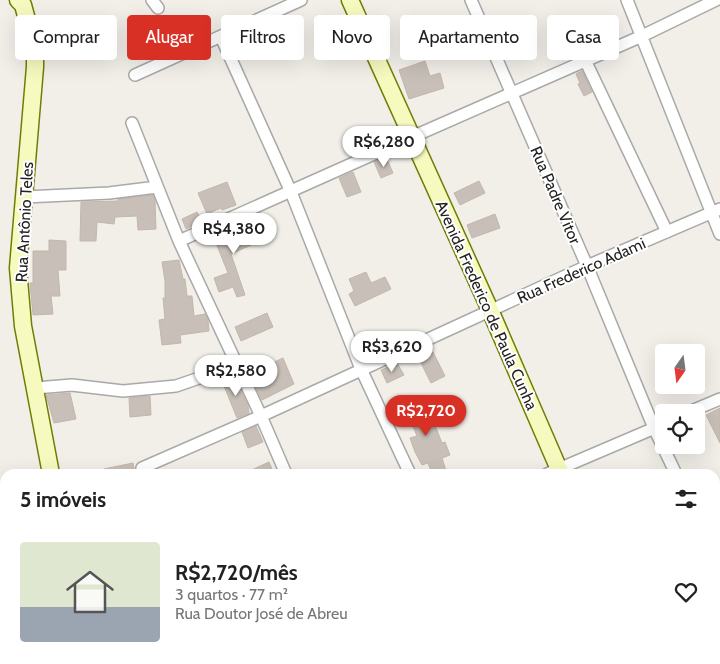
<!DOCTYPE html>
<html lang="pt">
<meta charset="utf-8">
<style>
body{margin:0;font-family:Cabin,sans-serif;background:#f2f2f2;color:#222;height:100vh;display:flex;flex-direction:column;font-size:19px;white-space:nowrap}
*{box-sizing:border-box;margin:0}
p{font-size:16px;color:#767676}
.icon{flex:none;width:28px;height:28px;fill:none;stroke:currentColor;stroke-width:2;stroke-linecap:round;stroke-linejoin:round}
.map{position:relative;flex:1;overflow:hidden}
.panel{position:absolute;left:0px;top:469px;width:720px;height:196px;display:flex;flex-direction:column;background:#fff;border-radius:15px 15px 0 0;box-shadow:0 5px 20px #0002}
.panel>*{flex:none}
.guide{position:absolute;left:15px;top:15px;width:690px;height:45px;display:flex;gap:10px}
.needle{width:32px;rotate:194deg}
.tools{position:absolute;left:655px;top:344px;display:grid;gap:10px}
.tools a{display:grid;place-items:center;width:50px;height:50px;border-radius:5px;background:#fff;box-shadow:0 5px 20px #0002;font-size:25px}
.price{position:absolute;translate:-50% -42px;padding:0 11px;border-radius:18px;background:#fff;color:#222;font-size:16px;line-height:32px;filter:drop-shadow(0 1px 2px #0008)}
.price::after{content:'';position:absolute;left:50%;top:30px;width:15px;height:11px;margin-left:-8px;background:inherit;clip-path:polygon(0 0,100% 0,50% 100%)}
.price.selected{background:#d93025;color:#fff}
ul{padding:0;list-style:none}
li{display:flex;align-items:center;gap:15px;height:125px;padding:0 20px}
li+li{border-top:1px solid #e0e0e0}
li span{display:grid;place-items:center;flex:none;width:140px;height:100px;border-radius:5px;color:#555}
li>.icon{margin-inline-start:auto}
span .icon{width:60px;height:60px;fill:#fffc;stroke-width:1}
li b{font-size:21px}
h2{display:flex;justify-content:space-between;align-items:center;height:60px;padding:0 20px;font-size:21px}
.pill{padding:0 18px;border-radius:5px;background:#fff;box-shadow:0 5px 20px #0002;font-size:18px;line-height:45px}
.pill.selected{background:#d93025;color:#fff}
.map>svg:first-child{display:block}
.building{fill:#c7bfb8;stroke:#c4b6ab}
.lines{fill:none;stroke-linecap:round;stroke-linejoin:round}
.minor-casing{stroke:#a9a9a9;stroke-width:14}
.secondary-casing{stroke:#707d05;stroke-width:19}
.minor{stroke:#fff;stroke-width:11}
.secondary{stroke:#f7fabf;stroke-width:16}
.labels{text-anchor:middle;stroke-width:4;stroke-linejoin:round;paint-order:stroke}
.street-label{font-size:16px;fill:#222;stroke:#fff}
</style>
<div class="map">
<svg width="720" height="664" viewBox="0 0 720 664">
<rect width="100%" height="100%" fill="#f2efe9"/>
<path class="building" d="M581,18l11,28 -13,6 -1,-4 -14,6 -10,-24z
M425,61l5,15 10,-3 4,15 -35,11 -10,-29z
M582,71l10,21 -8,4 -6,-12 2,-1 -4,-9z
M386,157l7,16 -12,5 -7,-16z
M353,172l8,20 -14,5 -8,-19z
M479,181l6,12 -25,12 -6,-12z
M227,182l9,23 -14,5 -1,-2 -14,6 -9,-21z
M153,195l2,5 1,29 -18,1 -1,-14 -22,1 -1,7 -17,-2 -1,19h-16l1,-39 37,-1v-2z
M197,212l5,9 -16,8 -4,-10z
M495,214l5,14 -28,10 -5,-13z
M247,219l11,23 -27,12 14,41 -8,2 -4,-10 -14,5 -5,-14 14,-5 -14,-35 23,-8 -2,-5z
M49,240l17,1v29h-8l2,26h-9l2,18 -20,1 -3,-32h3v-32h16z
M179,260l4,19h2l2,17h5l2,20 11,-2 3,6 1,11 -29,4 1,8 -19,2 -3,-25 6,-1 -2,-21h2v-17l-3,-19z
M366,272l5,11 14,-6 6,12 -36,17 -6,-12 5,-3 -5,-12z
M267,313l6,14 -32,14 -6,-14z
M433,352l12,24 -14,7 -12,-24z
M283,358l11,26 -32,16 -9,-18 20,-9 -3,-9z
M397,363l7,12 -17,8 -6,-13z
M234,376l14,30 1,7 -12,5 -15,-37z
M70,393l6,26 -22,4 -8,-28z
M417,395l9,20 4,-2 12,30 3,-1 5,13 -8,3 5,16h-15l-4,-11 -6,2 -7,-13 -5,-14 7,-2 -8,-19 -2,1 -7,-15z
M150,396l1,19 -21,2 -1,-19z
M720,408v35l-14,-28z
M256,426l7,16 -15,6 -6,-16z
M269,462l5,12h-31z
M133,463l2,11h-31v-5z"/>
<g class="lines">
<defs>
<path id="minor" d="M152,0l6,8
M471,0l116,266 67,162 22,46
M627,0l93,234
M221,37l70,155 70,177 49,105
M585,60l82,172
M135,75l166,-75
M132,123l47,118 82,175 25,58
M25,197l84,-4 48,-6
M179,241l233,-104 230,-101 74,-36
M35,388l37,-3 51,6 53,-5 61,-21
M689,412l31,-13
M144,474l-2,-6 119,-52 326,-150 133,-57
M547,474l117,-50
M715,555l5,10
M715,580l5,-2
M225,660l2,4
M368,660l2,4
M497,660l2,4
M338,664l8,-4
M525,664l9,-4"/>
<path id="secondary" d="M18,0l5,5 12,44v18l-17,201 5,58 28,148
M350,0l140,310 71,164
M0,642l5,-9
M644,660l1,4"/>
</defs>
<use href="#minor" class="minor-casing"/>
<use href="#secondary" class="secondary-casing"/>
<use href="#minor" class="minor"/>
<use href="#secondary" class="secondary"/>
</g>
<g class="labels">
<g class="street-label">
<text transform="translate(556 195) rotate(67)" y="6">Rua Padre Vitor</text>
<text transform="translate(24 222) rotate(-87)" y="6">Rua Antônio Teles</text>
<text transform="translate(581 270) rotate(-24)" y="6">Rua Frederico Adami</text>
<text transform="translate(487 305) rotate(66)" y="6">Avenida Frederico de Paula Cunha</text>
</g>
</g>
</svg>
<div class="tools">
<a><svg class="needle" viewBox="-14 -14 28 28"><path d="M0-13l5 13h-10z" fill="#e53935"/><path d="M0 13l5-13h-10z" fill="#767676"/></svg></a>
<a><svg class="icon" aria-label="locate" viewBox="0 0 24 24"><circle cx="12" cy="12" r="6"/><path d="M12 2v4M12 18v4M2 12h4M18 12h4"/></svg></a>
</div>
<b class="price" style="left:384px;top:168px">R$6,280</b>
<b class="price" style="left:234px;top:255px">R$4,380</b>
<b class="price" style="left:392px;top:373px">R$3,620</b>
<b class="price" style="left:236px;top:397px">R$2,580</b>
<b class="price selected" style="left:426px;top:437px">R$2,720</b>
<div class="guide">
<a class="pill">Comprar</a>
<a class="pill selected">Alugar</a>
<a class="pill">Filtros</a>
<a class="pill">Novo</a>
<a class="pill">Apartamento</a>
<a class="pill">Casa</a>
</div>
<section class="panel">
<h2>5 imóveis<svg class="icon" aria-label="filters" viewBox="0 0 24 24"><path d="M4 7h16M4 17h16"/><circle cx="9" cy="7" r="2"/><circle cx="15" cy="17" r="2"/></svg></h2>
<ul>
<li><span style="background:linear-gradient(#dfe7d0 65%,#9aa5b1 0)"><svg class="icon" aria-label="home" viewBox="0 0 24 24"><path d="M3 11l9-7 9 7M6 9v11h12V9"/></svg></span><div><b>R$2,720/mês</b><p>3 quartos · 77 m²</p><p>Rua Doutor José de Abreu</p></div><svg class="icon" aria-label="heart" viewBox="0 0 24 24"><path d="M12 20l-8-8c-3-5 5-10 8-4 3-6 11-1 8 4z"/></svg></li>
</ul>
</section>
</div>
